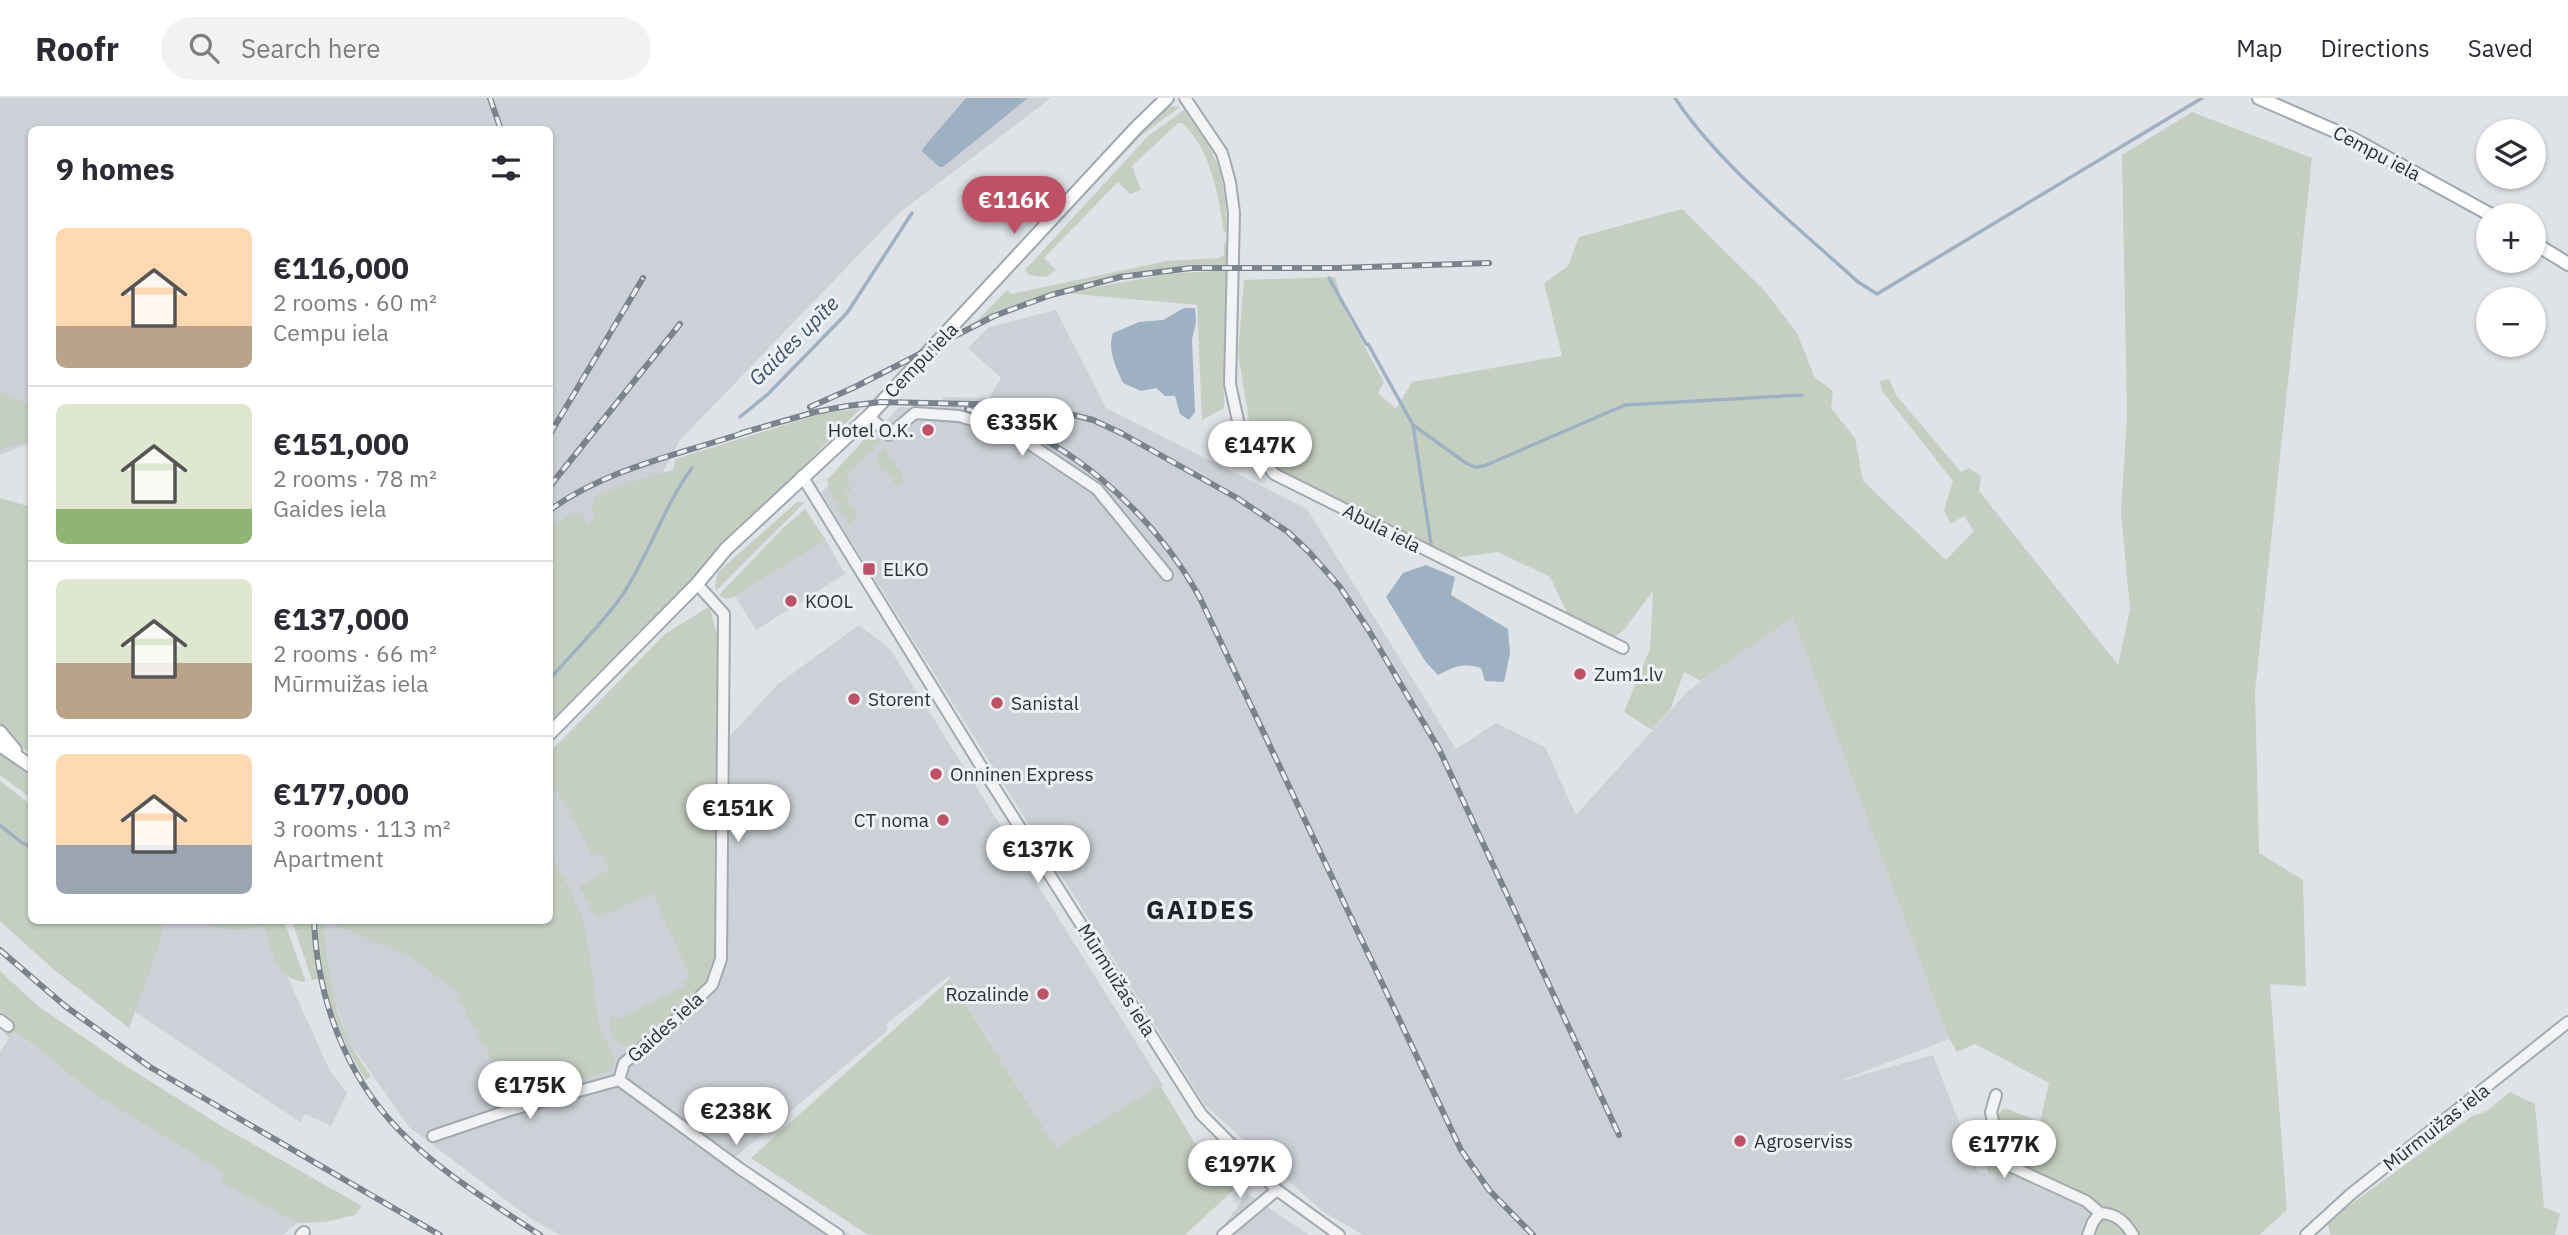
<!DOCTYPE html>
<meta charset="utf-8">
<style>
body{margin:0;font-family:"IBM Plex Sans",sans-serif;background:#f2f2f3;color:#2b2b33;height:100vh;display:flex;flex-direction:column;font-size:26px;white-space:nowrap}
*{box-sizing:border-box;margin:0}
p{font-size:23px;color:#7c7c81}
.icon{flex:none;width:38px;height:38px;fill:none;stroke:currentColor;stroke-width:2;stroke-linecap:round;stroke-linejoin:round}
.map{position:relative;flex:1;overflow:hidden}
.details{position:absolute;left:28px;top:28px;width:525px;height:798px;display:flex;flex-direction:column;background:#fff;border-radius:10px;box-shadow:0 2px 5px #0004}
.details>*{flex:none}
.buttons{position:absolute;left:2476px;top:21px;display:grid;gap:14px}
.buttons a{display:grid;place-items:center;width:70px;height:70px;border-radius:50%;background:#fff;box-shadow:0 2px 5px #0004;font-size:35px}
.price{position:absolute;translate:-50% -60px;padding:0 16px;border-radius:24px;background:#fff;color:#222;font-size:23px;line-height:46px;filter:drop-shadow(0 2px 4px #0008)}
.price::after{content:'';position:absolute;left:50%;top:42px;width:21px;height:16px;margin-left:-10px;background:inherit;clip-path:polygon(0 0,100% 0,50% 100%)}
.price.current{background:#bd5267;color:#fff}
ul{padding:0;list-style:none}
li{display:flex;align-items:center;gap:21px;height:175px;padding:0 28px}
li+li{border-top:2px solid #e1e1e2}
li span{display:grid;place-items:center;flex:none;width:196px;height:140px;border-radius:10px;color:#555}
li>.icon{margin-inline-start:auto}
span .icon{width:84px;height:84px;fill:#fffc;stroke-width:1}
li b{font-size:30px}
h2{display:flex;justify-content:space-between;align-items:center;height:84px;padding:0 28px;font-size:30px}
header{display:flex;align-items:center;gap:42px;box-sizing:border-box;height:98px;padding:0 35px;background:#fff;border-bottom:2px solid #e1e1e2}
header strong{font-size:33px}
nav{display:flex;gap:38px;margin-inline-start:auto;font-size:24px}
.search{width:490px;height:63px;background:#f2f2f3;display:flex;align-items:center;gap:18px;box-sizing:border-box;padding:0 24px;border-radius:38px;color:#7c7c81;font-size:26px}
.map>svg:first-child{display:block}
.built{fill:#cdd1d7}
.green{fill:#c5cfc1}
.water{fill:#9eb1c2}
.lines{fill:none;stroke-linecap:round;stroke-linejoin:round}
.stream{stroke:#9eb1c2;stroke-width:3.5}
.minor-casing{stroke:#a5a9af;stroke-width:14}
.major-casing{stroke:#9fa7b0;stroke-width:16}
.minor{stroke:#f1f3f5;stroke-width:10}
.major{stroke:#fff;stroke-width:12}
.rail-casing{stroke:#7a838e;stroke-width:6}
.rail{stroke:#eef1f4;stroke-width:3.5;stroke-dasharray:10;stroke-linecap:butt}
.poi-dot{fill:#bd5267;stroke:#eef1f4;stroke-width:2.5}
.labels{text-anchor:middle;stroke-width:6;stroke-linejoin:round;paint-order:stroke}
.street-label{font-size:19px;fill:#2a313b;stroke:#eef1f4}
.poi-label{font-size:19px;fill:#2a313b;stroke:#eef1f4;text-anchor:start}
.water-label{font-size:21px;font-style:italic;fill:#39516a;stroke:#eef1f4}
.district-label{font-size:26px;font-weight:bold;letter-spacing:2px;fill:#1c222c;stroke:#eef1f4}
</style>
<header>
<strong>Roofr</strong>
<div class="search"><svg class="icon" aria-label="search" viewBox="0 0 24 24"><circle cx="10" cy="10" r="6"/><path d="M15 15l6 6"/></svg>Search here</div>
<nav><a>Map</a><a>Directions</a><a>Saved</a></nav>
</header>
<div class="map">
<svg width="2568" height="1137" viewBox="0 0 2568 1137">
<rect width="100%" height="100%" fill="#dfe2e6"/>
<path class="built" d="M0,0h1051l-152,115 -219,227 -85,162 -45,47v-519h-518l-1,313 -31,12z
M1056,212l50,98 201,101 149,240 40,-26 49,24 31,68 112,-124 105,-75 156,423 -112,43 96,-27 45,117 35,5 79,33 -8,25h-721l-41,-24 -117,-106 -384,-612 78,-86 41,3 3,-13 46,1 12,-20 -33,-30 21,-21z
M826,442l19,34 -89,56 -21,-34z
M859,527l31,24 273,436 -107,64 -107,-173 -63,48 2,6 -154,128 117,77h-291l-30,-17 -121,-91 -61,-87 -17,-51 -7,-68 226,-1v-162l56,13 123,-34 49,-53z
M32,822l240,1 11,46 47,104 17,22 -16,33 -26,-12 -5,8 -228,-152 -57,-46z
M13,934l25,16 50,42 137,83 73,50 -16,12h-282v-183z
M1247,1095l62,42h-92z"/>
<path class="green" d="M1173,8l7,1 -38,28 -60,62c18,-19 70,-85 91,-91z
M1184,12c7,11 15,21 22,32 18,27 20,58 21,89l-3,1c-5,-35 -14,-85 -42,-109h-4l-46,43 9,24 -11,4 -12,-12 -74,76 12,12 -10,7 -17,-2 -4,-5 123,-134z
M2192,14l120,46 -57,533 4,162 44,27 3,106 -36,-2 17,226 -28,25h-172l6,-27 -81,-31 -23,-3 -16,-39 32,-27 35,14 9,-39 -74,-39 -18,8 -8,-13 -156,-422 -92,64 -17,-9 -14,38 -18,20 -28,-18 26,-63 3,-58 -30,40 -22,14 -37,-20 2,-15 -16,-33 -52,-25 -44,6 -176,-86 -25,-27 -15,-92 6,-73 91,-3 10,34 39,71 -6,11 18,16 16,-27 150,-26 -18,-73 24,-17 11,-29 103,-28 81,80 34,44 18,45 18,13 -2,17 24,30 8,43 83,79 28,-29 -10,-15 -13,8 -7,-14 9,-29 -71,-90 -2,-10 9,-2 7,16 65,77 8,-4 12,8 -2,15 139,174 12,-56 -9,-96 6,-98 -5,-260z
M1224,145l6,1 -2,21c-89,1 -170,21 -251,56l30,-31 4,4 156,-33 52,-3 5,-3z
M1227,172l-3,138 -22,12 -5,-115 -133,-12 103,-19z
M0,294l32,14 -1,34 -31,10z
M861,310l-311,313v-194l19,-11 12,-2 6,10 8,-5 -3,-9 4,-14 50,-19 27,-7 2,-11 145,-45z
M871,334l7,4 1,7 -33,34 5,13 -6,4 12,21 -7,11 -20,-33 -3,-13z
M884,349l19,29v7l-6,4 -12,-19 -3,2 -6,-10 3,-8z
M0,400l31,9v248l-31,-29z
M797,404h8l-89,89 -1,-6 3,-13z
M805,411l21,31 -94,58 -6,1 -7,-4 63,-66z
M707,510h3l9,34 -2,313 -9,27 -19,20 -53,45 -7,2 -14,-9 -6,-13 3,-11 10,2 60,-31 7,-12 -36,-82 -56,26 -18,-33 30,-16 -9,-18 -8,3 -35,-65 -7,3v-41l115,-118z
M0,654l31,25v21l-31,-23z
M0,683l31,24 1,115 131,1 -3,21 -31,86 -76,-59 -53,-48z
M550,755c11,22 27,45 33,69 9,33 10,69 16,103 4,16 20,29 13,45l-6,2 -91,24 -12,-16 -50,-91 -44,-33 -82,-35 223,-1z
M186,823h98l22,61c-33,-3 -33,-31 -41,-56l-29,4z
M292,823h19l7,58 -6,1z
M317,823h7c6,62 8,102 47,155l-5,4c-30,-45 -49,-105 -49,-159z
M0,873l38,35 80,55 105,66 139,79 -7,9 -30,7 -27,1 -76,-40 2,-10 -136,-83 -50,-42 -24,-16 -5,6 -4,-4 8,-10 -13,-12z
M950,881l106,169 104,-63 34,57 46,42 -55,51h-317l-117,-77z
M2510,994l25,12 9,103 16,7 -5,21h-225l-2,-14 144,-105 15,-5z"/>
<path class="water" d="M966,0h62l-85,69h-4l-17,-16 1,-3z
M1184,210h11l1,15 -4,16 3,73 -6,8 -9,-6 -5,-18h-10l-9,-8 -15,3 -18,-8c-7,-16 -16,-33 -10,-50l26,-11 24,-2z
M1426,467l29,12 -4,18 57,34 2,24 -6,29 -19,-1 -4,-13c-18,-6 -26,-2 -43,7l-13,-14 -39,-64 17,-24z"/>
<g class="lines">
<path class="stream" d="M1675,0c45,68 122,128 183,184l19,12 325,-196
M1329,180l37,66
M1368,246l45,81
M740,319l28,-23 79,-81 65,-100
M1431,446l-18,-119 53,38 9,4 9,-1 141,-61 177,-10
M550,581c22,-26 52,-55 71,-82 28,-41 42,-90 71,-129
M0,727l22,18 10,4"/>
<defs>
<path id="minor" d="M1185,0l37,55 8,29 4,31 -4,171 10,46 34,44 349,174
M869,318l20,19 26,-22 44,3 53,16 85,57 70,86
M802,378l182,295 217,343 76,76 62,45
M0,922l8,6
M619,982l5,-17 46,-38 42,-40 9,-26 3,-345 -27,-30
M619,982l120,88 99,67
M1996,997l-5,17 7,33 12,21 76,35 14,12
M433,1038l77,-26 109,-30
M301,1137l3,-3
M1223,1137l54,-45
M2088,1137l5,-13 7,-9c17,1 24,8 33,22
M2306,1137l45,-41 217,-172"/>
<path id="major" d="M2259,0l92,40 140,77
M2534,145l34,21
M0,634l15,18
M550,635l147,-149 29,-35 143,-133 267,-288 31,-30
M0,647l32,22"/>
</defs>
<use href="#minor" class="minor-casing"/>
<use href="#major" class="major-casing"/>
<use href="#minor" class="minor"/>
<use href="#major" class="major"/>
<defs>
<path id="rail" d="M490,0l11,32
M550,232v34
M810,309l45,-20 139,-71 57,-21 69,-18 71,-9h147l151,-5
M967,311c97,23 184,102 232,187l262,554 28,40 44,45
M742,335l73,-21 32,-6 34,-4 140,3 29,4 43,11 28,13 116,65 51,34 21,20 31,35 28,42 71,120 180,386
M550,336l93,-156
M550,388l130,-162
M550,412c59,-43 133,-56 202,-80
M314,822c3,77 31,154 84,209 40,42 94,74 142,106
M0,852l65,56 85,61 290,168"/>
</defs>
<use href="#rail" class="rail-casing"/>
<use href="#rail" class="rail"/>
</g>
<g class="poi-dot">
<circle cx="928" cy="332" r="7"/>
<rect x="862" y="464" width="14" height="14" rx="3.5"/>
<circle cx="791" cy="503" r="7"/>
<circle cx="1580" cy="576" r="7"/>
<circle cx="854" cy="601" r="7"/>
<circle cx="997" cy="605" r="7"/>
<circle cx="936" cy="676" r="7"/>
<circle cx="943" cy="722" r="7"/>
<circle cx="1043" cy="896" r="7"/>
<circle cx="1740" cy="1043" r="7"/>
</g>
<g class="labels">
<g class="street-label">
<text transform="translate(2377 55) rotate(28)" y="7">Cempu iela</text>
<text transform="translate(921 262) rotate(-46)" y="7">Cempu iela</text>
<text transform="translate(1382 430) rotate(27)" y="7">Abula iela</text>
<text transform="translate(1117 882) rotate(58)" y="7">Mūrmuižas iela</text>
<text transform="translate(665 929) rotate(-42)" y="7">Gaides iela</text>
<text transform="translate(2436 1029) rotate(-38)" y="7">Mūrmuižas iela</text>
</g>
<g class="poi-label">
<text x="914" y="339" text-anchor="end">Hotel O.K.</text>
<text x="883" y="478">ELKO</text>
<text x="805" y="510">KOOL</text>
<text x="1594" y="583">Zum1.lv</text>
<text x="868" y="608">Storent</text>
<text x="1011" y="612">Sanistal</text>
<text x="950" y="683">Onninen Express</text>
<text x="929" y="729" text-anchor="end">CT noma</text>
<text x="1029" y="903" text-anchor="end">Rozalinde</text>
<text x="1754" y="1050">Agroserviss</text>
</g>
<g class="water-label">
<text transform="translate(794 243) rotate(-45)" y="7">Gaides upīte</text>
</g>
<g class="district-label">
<text x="1201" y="821">GAIDES</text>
</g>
</g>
</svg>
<div class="buttons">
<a><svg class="icon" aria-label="layers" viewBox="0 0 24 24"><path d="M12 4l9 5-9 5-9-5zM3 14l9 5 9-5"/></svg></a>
<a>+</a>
<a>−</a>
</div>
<b class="price current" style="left:1014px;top:138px">€116K</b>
<b class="price" style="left:1022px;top:360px">€335K</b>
<b class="price" style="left:1260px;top:383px">€147K</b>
<b class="price" style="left:738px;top:746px">€151K</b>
<b class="price" style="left:1038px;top:787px">€137K</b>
<b class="price" style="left:530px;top:1023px">€175K</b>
<b class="price" style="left:736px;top:1049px">€238K</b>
<b class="price" style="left:2004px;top:1082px">€177K</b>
<b class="price" style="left:1240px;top:1102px">€197K</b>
<section class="details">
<h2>9 homes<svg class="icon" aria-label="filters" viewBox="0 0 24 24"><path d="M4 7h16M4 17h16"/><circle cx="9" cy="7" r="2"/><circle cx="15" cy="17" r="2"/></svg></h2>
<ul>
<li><span style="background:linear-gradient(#ffd9b3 70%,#b9a48a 0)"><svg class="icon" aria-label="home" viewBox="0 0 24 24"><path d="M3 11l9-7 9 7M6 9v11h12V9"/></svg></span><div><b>€116,000</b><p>2 rooms · 60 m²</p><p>Cempu iela</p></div></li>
<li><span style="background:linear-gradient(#dfe7d0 75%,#8fb573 0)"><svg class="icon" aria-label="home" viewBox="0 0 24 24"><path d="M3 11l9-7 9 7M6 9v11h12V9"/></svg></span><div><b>€151,000</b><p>2 rooms · 78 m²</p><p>Gaides iela</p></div></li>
<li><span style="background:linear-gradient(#dfe7d0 60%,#b9a48a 0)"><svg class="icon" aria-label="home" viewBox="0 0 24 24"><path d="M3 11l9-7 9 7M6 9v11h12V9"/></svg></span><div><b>€137,000</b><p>2 rooms · 66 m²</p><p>Mūrmuižas iela</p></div></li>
<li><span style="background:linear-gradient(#ffd9b3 65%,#9aa5b1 0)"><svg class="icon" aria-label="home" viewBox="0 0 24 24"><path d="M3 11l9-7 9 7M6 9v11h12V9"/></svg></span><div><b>€177,000</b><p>3 rooms · 113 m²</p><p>Apartment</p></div></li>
</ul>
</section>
</div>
